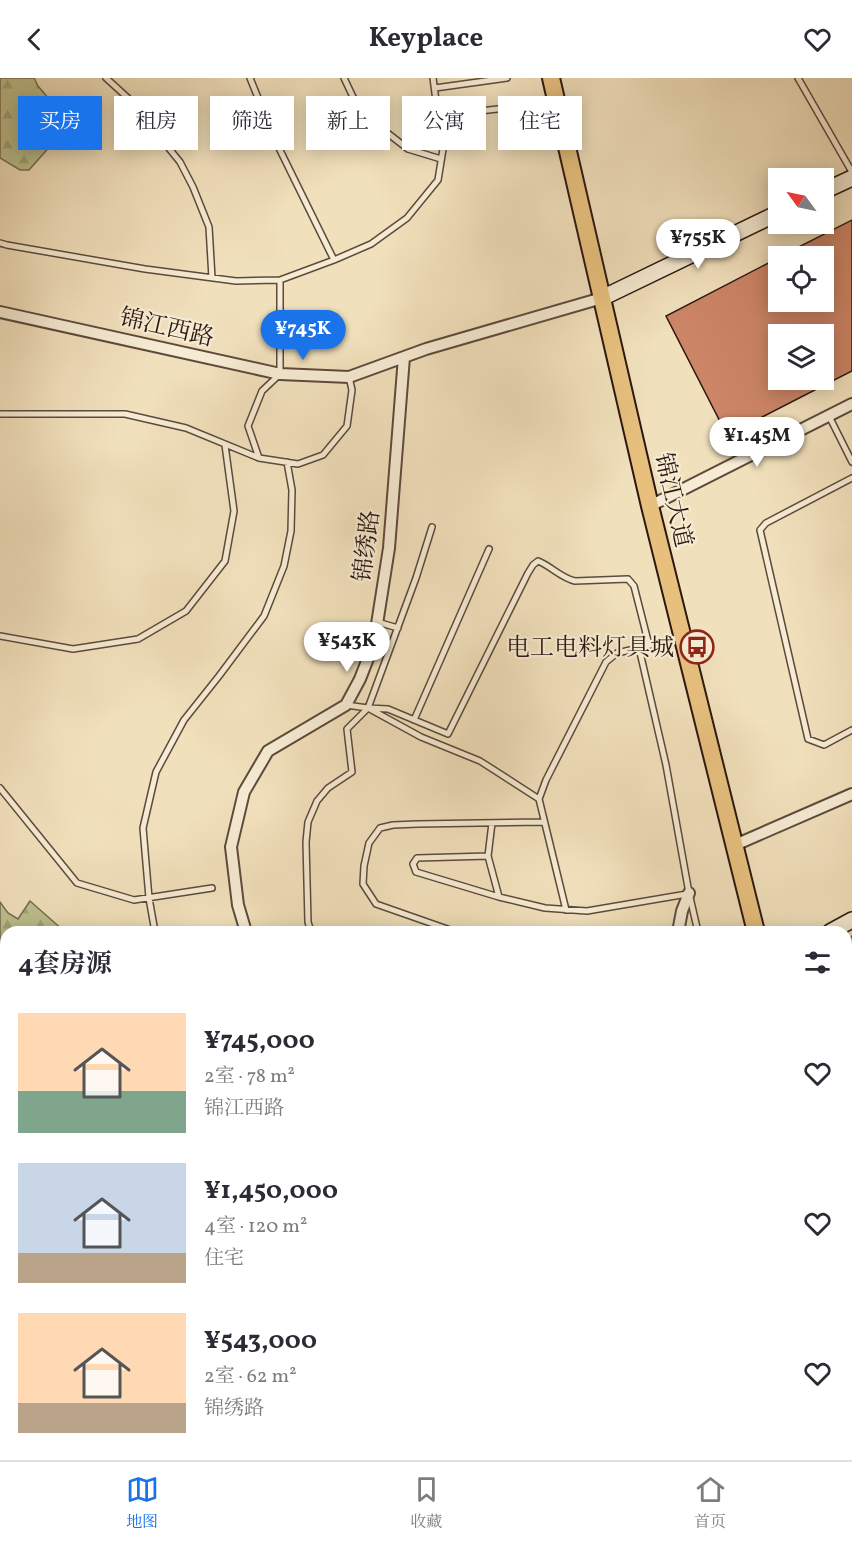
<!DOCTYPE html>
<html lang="zh">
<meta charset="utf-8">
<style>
body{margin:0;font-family:Vollkorn,"Noto Serif SC",serif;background:#f7f7f7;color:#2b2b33;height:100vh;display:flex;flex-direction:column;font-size:22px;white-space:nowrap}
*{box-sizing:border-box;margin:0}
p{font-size:20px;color:#7c7c81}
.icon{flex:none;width:33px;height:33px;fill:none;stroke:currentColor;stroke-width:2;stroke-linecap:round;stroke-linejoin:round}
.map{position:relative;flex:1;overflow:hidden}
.panel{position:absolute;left:0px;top:848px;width:852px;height:536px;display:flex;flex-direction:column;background:#fff;border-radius:18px 18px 0 0;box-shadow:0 3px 15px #0003}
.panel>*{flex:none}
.hud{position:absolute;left:18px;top:18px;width:816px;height:54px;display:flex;gap:12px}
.needle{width:39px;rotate:303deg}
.buttons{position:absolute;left:768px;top:90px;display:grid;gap:12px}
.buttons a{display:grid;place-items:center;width:66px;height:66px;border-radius:0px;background:#fff;box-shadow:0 3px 15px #0003;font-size:30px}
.price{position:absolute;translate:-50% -51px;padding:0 14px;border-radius:21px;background:#fff;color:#222;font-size:20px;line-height:39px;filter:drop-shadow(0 2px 3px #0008)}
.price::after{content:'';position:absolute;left:50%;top:36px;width:18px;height:14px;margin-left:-9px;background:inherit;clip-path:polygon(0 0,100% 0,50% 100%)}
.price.selected{background:#1a73e8;color:#fff}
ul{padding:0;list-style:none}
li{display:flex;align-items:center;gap:18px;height:150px;padding:0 18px}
li span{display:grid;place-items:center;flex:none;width:168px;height:120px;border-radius:0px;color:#555}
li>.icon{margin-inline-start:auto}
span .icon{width:72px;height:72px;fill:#fffc;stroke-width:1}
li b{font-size:26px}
h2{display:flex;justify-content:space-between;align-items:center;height:72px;padding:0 18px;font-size:26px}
.chip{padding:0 21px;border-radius:0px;background:#fff;box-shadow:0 3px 15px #0003;font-size:21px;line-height:54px}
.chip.selected{background:#1a73e8;color:#fff}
header{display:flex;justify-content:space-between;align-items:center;height:78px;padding:0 18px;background:#fff;font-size:27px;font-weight:700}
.tab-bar{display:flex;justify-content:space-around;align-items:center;height:84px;border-top:2px solid #e1e1e2;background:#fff;font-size:16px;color:#7c7c81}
.tab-bar a{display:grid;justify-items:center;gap:3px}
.tab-bar .selected{color:#1a73e8}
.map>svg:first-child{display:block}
.forest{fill:url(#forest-firs);stroke:#756c50;stroke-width:1.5}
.park{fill:url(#park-tufts);stroke:#756c50;stroke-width:1.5}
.water{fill:#9ebbba;stroke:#707a76;stroke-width:1.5}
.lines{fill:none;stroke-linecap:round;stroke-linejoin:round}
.ferry{stroke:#54514c;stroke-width:1.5;stroke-dasharray:8 6;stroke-linecap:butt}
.building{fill:#cc8567;stroke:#2c1811;stroke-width:1.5;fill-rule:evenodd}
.service-casing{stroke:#5d4a3c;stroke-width:8}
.minor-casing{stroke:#5d4a3c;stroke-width:14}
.tertiary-casing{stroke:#5d4a3c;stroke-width:16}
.secondary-casing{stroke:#2c1811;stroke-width:18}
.primary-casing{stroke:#2c1811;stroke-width:20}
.service{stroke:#f6ebd3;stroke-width:5}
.minor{stroke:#f6ebd3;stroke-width:10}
.tertiary{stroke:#f6ebd3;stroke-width:14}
.secondary{stroke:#f6ebd3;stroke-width:15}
.primary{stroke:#e8c07e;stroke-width:16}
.labels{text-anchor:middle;stroke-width:4.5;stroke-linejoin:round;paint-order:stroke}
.street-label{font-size:24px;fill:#2c1811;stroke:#f6ebd3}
.poi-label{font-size:24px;fill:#2c1811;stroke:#f6ebd3;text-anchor:end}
</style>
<header><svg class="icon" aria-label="back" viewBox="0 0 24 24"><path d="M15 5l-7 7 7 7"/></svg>Keyplace<svg class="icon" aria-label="heart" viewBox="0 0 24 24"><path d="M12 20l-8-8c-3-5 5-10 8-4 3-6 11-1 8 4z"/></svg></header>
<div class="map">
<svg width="852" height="1382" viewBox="0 0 852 1382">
<defs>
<pattern id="forest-firs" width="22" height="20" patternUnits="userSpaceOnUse" patternTransform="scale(1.5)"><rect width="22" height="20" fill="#bec18e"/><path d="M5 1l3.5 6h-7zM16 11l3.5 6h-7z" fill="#a3a579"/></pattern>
<pattern id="park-tufts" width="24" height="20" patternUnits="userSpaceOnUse" patternTransform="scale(1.5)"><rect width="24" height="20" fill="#bec18e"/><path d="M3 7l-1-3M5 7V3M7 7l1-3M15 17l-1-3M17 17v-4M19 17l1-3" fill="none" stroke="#a3a579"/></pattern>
</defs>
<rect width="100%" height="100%" fill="#f1e0bc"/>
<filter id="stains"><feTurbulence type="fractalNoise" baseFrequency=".00333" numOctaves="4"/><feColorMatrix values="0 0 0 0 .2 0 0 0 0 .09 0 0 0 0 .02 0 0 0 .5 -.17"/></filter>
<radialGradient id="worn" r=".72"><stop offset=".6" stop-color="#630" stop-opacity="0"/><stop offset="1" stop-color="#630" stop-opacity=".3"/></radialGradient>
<path class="forest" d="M0,0h34l4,8 30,35 -8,14 -31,35h-9l-20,-12z
M30,823l34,30 -58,1v53l-6,-5v-78l8,11 10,6z
M852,1122v43l-6,8v-47z
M754,1377h71l-3,5h-70z"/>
<path class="park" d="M852,858v182l-6,3v-181z"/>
<path class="water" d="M0,1153l6,2v222h519v5h-525z"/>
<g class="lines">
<path class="ferry" d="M62,1382l3,-5"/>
</g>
<path class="building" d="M852,142v151l-125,64 -61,-119 112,-58v44h46v-46h-43zM778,256h46v46h-46z"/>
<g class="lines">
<defs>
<path id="service" d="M106,0l22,20 52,64 13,25 16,40 3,51
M250,0l26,64 58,118
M344,0l9,19 19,24 36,28 33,10
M798,0l54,94
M435,10l72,-10
M438,38l118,-14
M0,165l7,2 138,24 91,12 44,-1 54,-20 37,-16 36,-26 31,-38 6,-37 -6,-27 -5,-38
M0,336h125l61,14 73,30 39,6 25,-9 24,-29 5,-36 -3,-13
M829,338l23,46
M259,380l-11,-32 14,-35 18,-17v-94
M852,400l-86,45 -6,7 48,209 16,6 28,-15
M377,544l21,6
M0,558l73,13 65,-10 48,-28 39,-50 9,-50 -9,-66
M680,559l-41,11 27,117 23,128 9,39
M346,627l22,3 53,29 59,24 59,38
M368,630l20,1 60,25 80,-161 5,-8 5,-4c13,5 23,17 37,20l53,-2 6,7 15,59
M414,642l75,-171
M0,710l77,95 57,17 78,-12
M492,745l-4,33 11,41
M488,778l-71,2 -4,6 3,8 83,25 46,11 42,3 100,-17
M566,832l-27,-111 7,-19 60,-118 11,-9 22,-5
M155,854l-6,-34 -6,-70 13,-56 28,-52 35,-44 45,-60 20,-50 7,-35 1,-41 -5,-28
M311,854l-3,-10 -2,-80 2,-20 9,-21 11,-13 24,-16 -5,-43 21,-21 48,-130 16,-51
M456,854l-80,-28 -13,-20 1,-18 5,-23 11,-15 13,-3 25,-1 126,-2
M0,1079l6,-4
M0,1131l6,3"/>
<path id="minor" d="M0,234l280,62 69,3 77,-28 176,-51
M650,428l202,-102
M735,767l117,-51
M246,854l-8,-27 -7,-58 13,-55 24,-41 78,-46 14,-26 14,-36 15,-95 15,-191
M678,854l4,-21 7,-18
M587,1377v5"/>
<path id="tertiary" d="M0,1039l6,1
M846,1055l6,-2"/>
<path id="secondary" d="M824,113l28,-13
M602,220l176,-85
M830,854l22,-12"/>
<path id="primary" d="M551,0l99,428 106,426
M846,1064l6,11"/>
</defs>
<use href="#service" class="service-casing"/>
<use href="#minor" class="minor-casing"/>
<use href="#tertiary" class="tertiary-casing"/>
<use href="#secondary" class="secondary-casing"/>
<use href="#primary" class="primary-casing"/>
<use href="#service" class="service"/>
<use href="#minor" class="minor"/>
<use href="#tertiary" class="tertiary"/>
<use href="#secondary" class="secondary"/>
<use href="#primary" class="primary"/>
</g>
<defs>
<symbol id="bus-ring" viewBox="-11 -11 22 22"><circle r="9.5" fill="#f6ebd3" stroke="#8f2418" stroke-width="1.5"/><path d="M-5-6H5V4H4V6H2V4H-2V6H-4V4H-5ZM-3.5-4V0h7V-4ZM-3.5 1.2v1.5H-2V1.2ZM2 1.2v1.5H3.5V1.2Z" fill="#8f2418"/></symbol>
</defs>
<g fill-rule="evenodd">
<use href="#bus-ring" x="678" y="550" width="38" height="38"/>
</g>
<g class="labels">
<g class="street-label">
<text transform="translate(167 249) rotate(13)" y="8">锦江西路</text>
<text transform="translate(674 422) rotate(77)" y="8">锦江大道</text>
<text transform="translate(366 468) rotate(-83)" y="8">锦绣路</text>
</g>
<g class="poi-label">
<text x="674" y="577">电工电料灯具城</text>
</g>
</g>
<rect width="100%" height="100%" filter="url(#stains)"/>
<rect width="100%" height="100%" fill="url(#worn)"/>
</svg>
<div class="buttons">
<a><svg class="needle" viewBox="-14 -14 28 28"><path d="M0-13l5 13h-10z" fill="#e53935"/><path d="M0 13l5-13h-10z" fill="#7c7c81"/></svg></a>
<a><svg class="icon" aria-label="locate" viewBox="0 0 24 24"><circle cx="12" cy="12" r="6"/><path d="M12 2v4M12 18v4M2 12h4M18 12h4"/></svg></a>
<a><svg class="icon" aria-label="layers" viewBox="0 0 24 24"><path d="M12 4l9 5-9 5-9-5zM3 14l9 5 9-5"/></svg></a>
</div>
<b class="price" style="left:698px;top:192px">¥755K</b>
<b class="price selected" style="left:303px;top:283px">¥745K</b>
<b class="price" style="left:757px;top:390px">¥1.45M</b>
<b class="price" style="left:347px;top:595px">¥543K</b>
<div class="hud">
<a class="chip selected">买房</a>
<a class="chip">租房</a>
<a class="chip">筛选</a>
<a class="chip">新上</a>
<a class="chip">公寓</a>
<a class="chip">住宅</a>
</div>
<section class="panel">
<h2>4套房源<svg class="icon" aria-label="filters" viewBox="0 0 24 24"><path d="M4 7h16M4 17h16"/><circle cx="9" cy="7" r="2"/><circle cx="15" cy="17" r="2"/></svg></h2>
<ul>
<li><span style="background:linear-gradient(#ffd9b3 65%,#7fa58c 0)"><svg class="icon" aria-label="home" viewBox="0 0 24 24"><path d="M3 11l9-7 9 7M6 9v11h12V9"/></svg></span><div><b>¥745,000</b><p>2室 · 78 m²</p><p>锦江西路</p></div><svg class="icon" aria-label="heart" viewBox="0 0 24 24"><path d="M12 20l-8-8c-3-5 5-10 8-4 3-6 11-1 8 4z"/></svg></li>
<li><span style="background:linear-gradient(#c9d6e8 75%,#b9a48a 0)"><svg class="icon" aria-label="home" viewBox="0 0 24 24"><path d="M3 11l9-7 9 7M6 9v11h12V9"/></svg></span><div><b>¥1,450,000</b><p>4室 · 120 m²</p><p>住宅</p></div><svg class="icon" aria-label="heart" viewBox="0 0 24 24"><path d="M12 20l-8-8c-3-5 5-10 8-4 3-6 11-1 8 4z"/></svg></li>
<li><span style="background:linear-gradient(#ffd9b3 75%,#b9a48a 0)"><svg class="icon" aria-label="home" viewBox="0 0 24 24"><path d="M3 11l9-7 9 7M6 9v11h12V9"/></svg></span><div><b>¥543,000</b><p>2室 · 62 m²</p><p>锦绣路</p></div><svg class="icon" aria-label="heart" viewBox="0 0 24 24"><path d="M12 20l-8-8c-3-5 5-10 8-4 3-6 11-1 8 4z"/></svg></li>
</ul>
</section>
</div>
<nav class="tab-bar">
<a class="selected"><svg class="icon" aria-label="map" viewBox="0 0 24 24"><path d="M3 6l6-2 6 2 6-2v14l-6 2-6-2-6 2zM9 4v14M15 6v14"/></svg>地图</a>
<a><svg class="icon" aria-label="saved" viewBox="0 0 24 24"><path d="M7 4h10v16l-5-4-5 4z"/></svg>收藏</a>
<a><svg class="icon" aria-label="home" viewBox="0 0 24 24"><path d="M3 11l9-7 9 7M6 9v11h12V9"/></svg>首页</a>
</nav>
